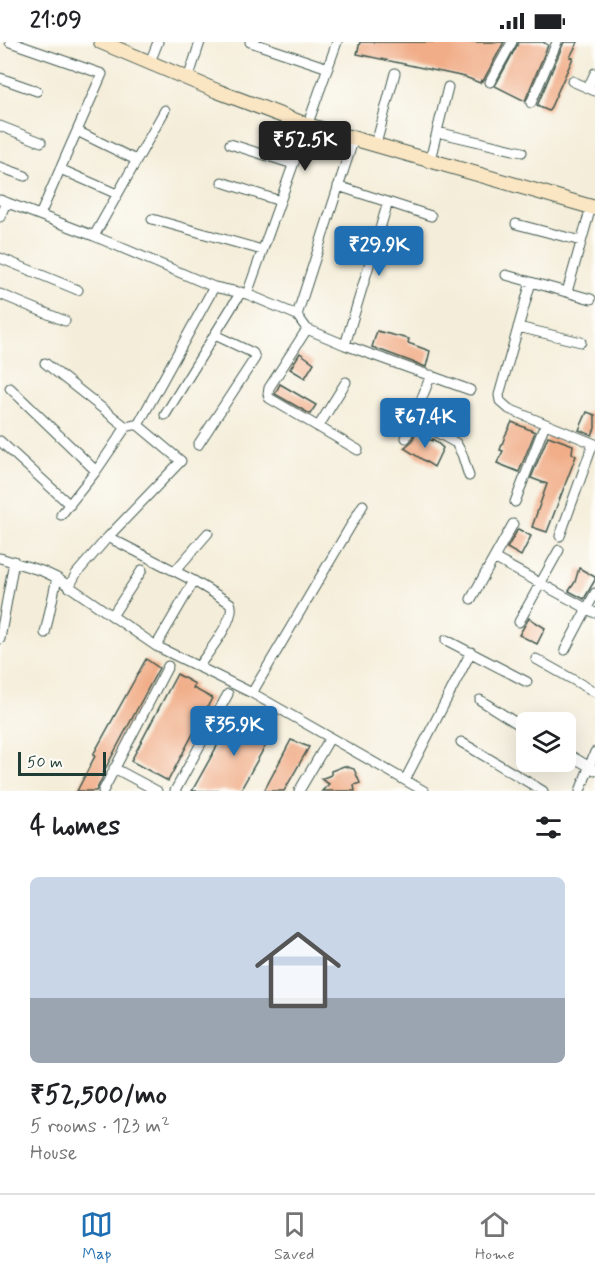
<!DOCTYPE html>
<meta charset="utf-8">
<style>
body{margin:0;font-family:Mynerve,sans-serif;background:#f6f6f6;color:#202124;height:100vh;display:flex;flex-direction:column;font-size:22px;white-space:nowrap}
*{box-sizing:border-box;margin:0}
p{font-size:20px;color:#757577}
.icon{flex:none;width:33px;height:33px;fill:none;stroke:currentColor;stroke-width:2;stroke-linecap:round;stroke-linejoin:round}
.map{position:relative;height:749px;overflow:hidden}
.side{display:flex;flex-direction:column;background:#fff;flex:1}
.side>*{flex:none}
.tools{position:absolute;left:516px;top:670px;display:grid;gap:12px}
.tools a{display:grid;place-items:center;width:60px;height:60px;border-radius:9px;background:#fff;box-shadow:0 6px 24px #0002;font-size:30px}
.scale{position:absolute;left:18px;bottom:15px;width:88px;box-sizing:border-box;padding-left:6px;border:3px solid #1f3d34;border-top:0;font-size:16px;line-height:21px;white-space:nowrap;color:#1f3d34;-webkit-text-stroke:4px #fdfcf7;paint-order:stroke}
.price{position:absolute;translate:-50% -51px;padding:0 14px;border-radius:6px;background:#1f6fb2;color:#fff;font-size:20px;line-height:39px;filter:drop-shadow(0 2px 3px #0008)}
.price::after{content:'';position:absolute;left:50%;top:36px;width:18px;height:14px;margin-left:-9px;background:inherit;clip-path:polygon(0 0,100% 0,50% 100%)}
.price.on{background:#222;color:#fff}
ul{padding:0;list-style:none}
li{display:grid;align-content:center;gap:12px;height:318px;padding:0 30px}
li span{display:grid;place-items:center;height:186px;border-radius:9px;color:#555}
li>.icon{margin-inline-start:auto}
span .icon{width:108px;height:108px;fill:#fffc;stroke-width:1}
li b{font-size:26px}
h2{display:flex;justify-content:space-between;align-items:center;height:72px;padding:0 30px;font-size:26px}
.status{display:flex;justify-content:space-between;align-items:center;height:42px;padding:0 30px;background:#fff;direction:ltr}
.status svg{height:16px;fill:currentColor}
.tab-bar{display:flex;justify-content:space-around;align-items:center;height:84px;border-top:2px solid #e0e0e0;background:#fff;font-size:16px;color:#757577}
.tab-bar a{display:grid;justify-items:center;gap:3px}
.tab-bar .on{color:#1f6fb2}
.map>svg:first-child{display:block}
.building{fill:#f1ad88}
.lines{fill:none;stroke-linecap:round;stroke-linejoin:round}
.street-casing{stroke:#3f574d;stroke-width:11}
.secondary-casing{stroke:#3f574d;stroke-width:16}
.street{stroke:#fff;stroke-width:9}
.secondary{stroke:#fbe6c4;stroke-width:14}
</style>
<div class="status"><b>21:09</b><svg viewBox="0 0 49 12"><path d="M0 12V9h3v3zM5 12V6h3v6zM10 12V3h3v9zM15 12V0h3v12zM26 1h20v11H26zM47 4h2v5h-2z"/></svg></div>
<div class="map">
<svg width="595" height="749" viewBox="0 0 595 749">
<rect width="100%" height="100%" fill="#fdfcf7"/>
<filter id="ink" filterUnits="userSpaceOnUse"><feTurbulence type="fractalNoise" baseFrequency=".0167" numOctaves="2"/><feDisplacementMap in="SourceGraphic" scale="12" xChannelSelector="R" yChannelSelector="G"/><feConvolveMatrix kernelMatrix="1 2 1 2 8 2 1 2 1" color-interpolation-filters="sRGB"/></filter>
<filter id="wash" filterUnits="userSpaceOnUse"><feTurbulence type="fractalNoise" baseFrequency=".008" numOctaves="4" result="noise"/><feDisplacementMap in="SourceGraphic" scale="24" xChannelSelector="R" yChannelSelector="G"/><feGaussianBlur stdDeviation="1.35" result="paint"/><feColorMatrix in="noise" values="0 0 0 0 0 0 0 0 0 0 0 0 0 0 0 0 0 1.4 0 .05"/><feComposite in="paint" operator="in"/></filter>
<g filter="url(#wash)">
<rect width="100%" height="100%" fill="#f4edd9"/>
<g id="blocks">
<path class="building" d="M360,0h144l-21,39 -2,-1 -1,3 -15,-6 -108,-23z
M519,0h24l5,3 -23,56 -30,-15z
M564,0h14l-8,15 3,1 -24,53 -12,-5z
M377,289l32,8 -1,4 22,8 -4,16 -54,-20z
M300,311l14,10 -9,15 -15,-9z
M280,342l36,21 -6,9 -35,-20z
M587,370l8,3v13l-3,7 -13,-5z
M512,380l23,10 -16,40 -22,-9 6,-12 -3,-1 5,-14z
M416,389l16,10 1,-2 10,9 -9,19 -30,-19 8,-7z
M548,394l25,9 -1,8 4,3 -29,76 -15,-5 15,-43 -16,-6z
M518,487l13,7 -10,20 -14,-8z
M579,526l16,9v3l-11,19 -15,-8 6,-9z
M529,576l16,10 -8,16 -18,-9z
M146,617l13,9 -56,105 1,1 -8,17h-19l18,-35 -2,-1z
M177,632l18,10 -2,4 19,10 -44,83 -37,-20z
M236,670l36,22 -32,57h-48z
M291,698l18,7 -25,44h-20z
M344,724l10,3 6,14 -6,2 1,6h-33l7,-7 -8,-5 10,-4v-4z"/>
</g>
</g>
<g filter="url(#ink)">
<use href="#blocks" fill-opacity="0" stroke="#3f574d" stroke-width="1.5"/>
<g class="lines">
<defs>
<path id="street" d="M10,0l92,32 -62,141
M250,0l78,26
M150,20l8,-20
M0,36l37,13
M188,37l12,-37
M572,39l23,10
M490,40l22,-40
M588,46l7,-15
M531,61l26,-61
M0,84l41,16
M77,89l59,29
M437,90l85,20
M230,102l63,20
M376,102l19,-71
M430,118l18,-73
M0,125l25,9
M60,127l57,25
M222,140l58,19
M338,144l93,30
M0,158l94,36 120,51 33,7 50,21 10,14 38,16 125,45
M0,175l6,-15
M152,177l110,31
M516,182l65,17
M94,194l71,-126
M0,216l78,32
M506,233l85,24
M531,240l-32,113 1,6 9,8 86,35
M567,250l24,-85
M0,252l65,27
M247,252l90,-252
M297,273l57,-177
M518,285l63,15
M307,287l-38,59 -1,6 1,4 89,52
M345,303l43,-143
M45,321l81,64
M10,346l86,83
M165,373l76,-123
M414,378l42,23 6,11 7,22
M318,385l28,-45
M406,396l25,-63
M0,399l70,64
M198,403l57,-87 -2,-5 -38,-18
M515,460l30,-78
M61,473l35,-44 30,-44 8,-2h4l76,-138
M560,494l33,-92
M108,495l86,44 36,22c8,14 -23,51 -32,64
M0,516l42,13 15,7 99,68 96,47 172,98
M494,516l101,55
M175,529l33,-38
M69,545l7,-13 32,-37 73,-76 -43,-36
M471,557l42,-75
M112,574l30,-46
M519,580l40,-72
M45,591l12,-55
M0,597l14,-78
M446,598l81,42
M156,604l38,-65
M565,608l30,-57
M536,617l59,33
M252,651l111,-188
M480,658l46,29
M461,700l82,49
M566,711l29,17
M114,726l43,23
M405,738l66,-128
M103,749l65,-125
M175,749l53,-97
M299,749l31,-53
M580,749l15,-39"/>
<path id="secondary" d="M101,0l116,49 90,34 288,83"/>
</defs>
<use href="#street" class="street-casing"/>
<use href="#secondary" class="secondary-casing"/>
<use href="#street" class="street"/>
<use href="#secondary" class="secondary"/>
</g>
</g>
</svg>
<div class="tools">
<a><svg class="icon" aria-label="layers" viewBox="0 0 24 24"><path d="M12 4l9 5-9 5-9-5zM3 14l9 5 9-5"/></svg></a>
</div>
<div class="scale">50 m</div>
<b class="price on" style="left:305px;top:130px">₹52.5K</b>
<b class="price" style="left:379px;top:235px">₹29.9K</b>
<b class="price" style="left:425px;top:407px">₹67.4K</b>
<b class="price" style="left:234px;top:715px">₹35.9K</b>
</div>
<section class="side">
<h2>4 homes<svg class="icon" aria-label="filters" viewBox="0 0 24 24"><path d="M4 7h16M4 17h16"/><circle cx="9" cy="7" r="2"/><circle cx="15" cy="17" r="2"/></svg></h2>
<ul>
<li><span style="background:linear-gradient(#c9d6e8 65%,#9aa5b1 0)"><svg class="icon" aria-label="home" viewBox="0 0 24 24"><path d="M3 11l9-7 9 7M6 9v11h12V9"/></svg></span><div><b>₹52,500/mo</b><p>5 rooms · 123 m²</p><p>House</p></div></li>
</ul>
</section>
<nav class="tab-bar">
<a class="on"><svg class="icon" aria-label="map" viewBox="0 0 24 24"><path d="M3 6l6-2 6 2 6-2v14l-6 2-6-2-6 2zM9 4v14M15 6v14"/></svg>Map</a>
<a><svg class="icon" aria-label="saved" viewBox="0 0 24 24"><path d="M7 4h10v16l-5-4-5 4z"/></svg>Saved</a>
<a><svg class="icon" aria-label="home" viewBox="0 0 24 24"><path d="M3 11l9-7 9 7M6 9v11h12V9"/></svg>Home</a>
</nav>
